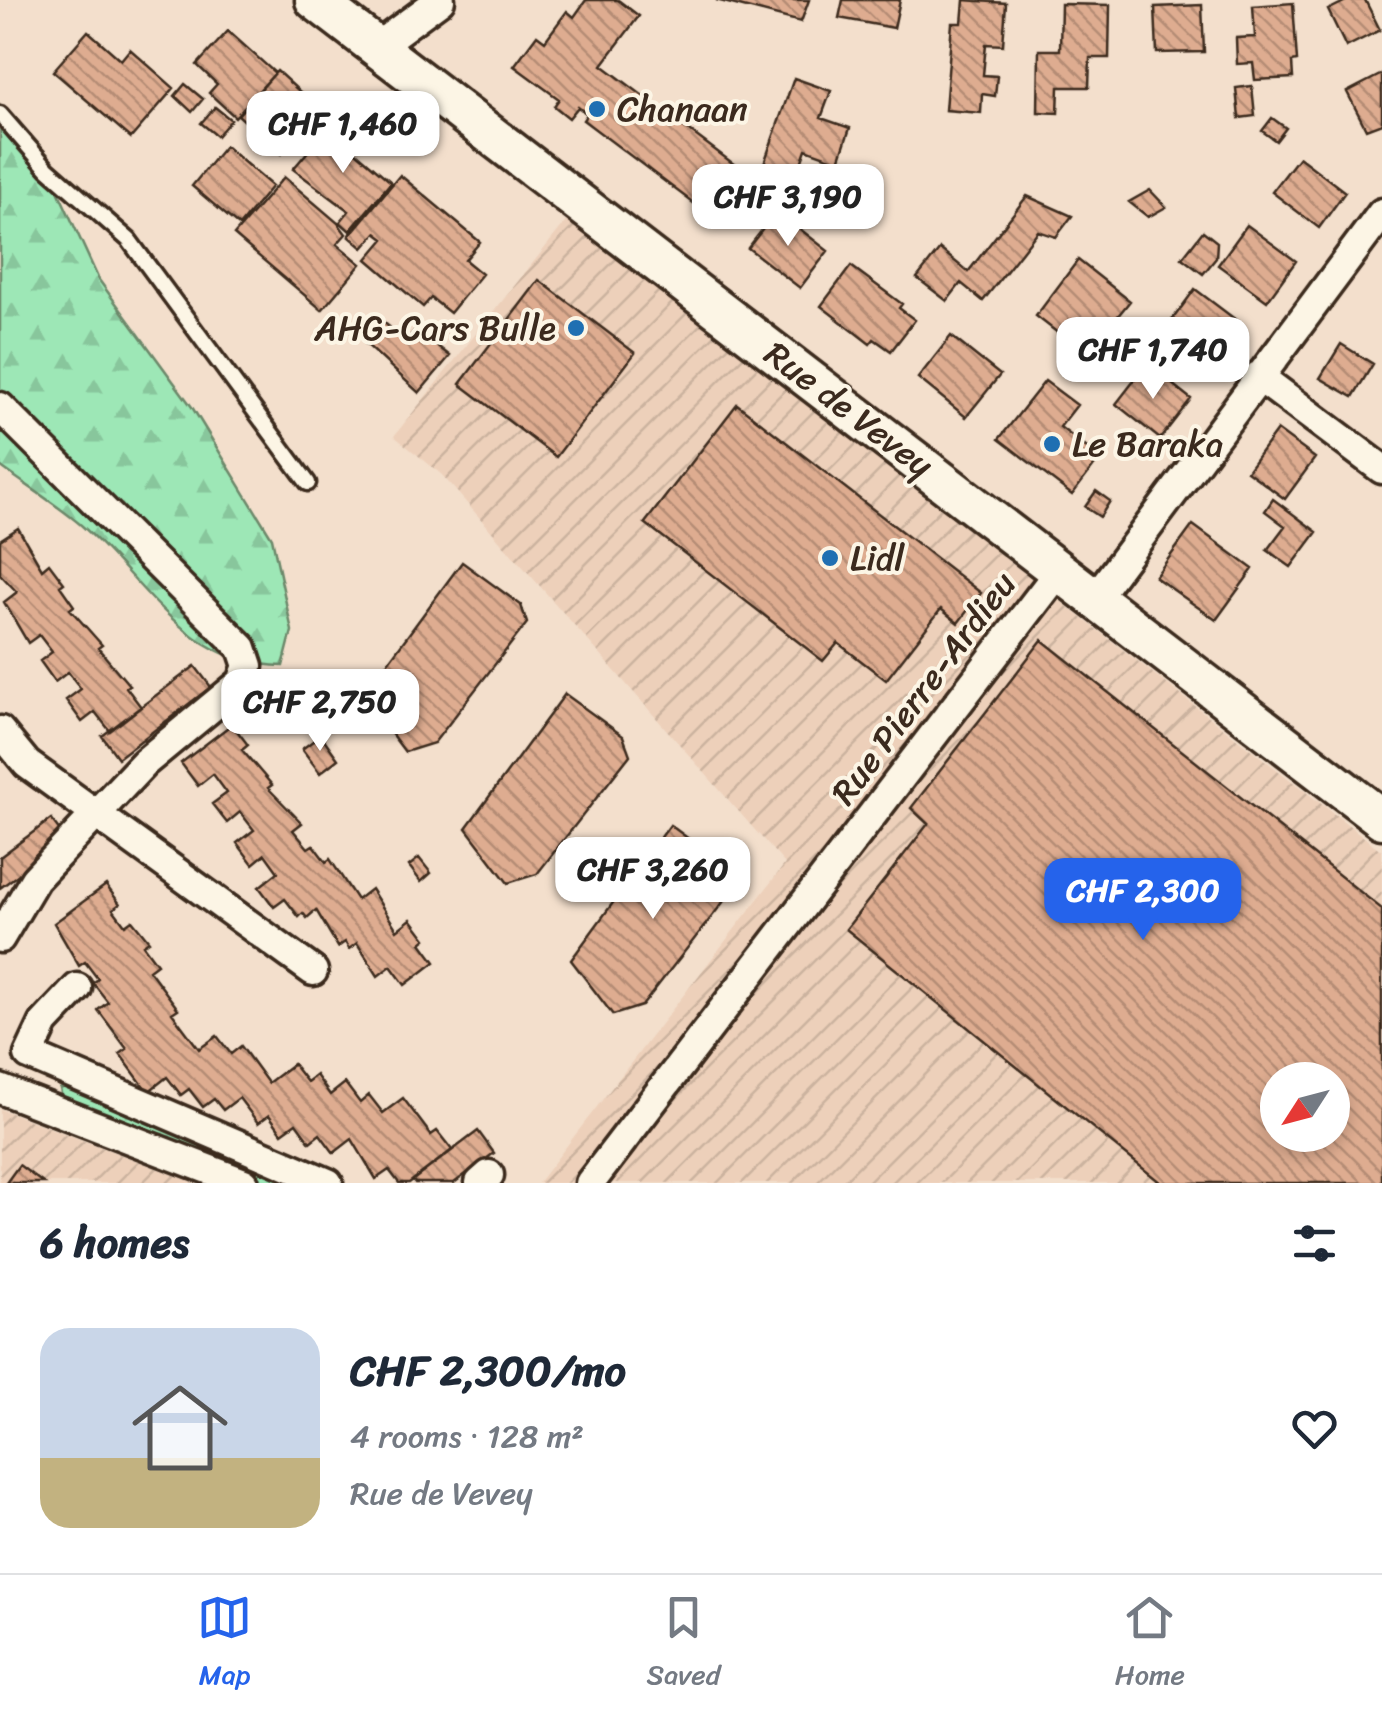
<!DOCTYPE html>
<meta charset="utf-8">
<style>
body{margin:0;font-family:Sriracha,sans-serif;background:#f6f6f7;color:#1f2937;height:100vh;display:flex;flex-direction:column;font-size:38px;white-space:nowrap}
*{box-sizing:border-box;margin:0}
p{font-size:32px;color:#747a83}
.icon{flex:none;width:55px;height:55px;fill:none;stroke:currentColor;stroke-width:2;stroke-linecap:round;stroke-linejoin:round}
.map{position:relative;height:1183px;overflow:hidden}
.sheet{display:flex;flex-direction:column;background:#fff;flex:1}
.sheet>*{flex:none}
.needle{width:65px;rotate:234deg}
.controls{position:absolute;left:1260px;top:1062px;display:grid;gap:20px}
.controls a{display:grid;place-items:center;width:90px;height:90px;border-radius:50%;background:#fff;box-shadow:0 5px 15px #0003;font-size:50px}
.price{position:absolute;translate:-50% -85px;padding:0 22px;border-radius:20px;background:#fff;color:#222;font-size:32px;line-height:65px;filter:drop-shadow(0 2px 5px #0008)}
.price::after{content:'';position:absolute;left:50%;top:60px;width:30px;height:22px;margin-left:-15px;background:inherit;clip-path:polygon(0 0,100% 0,50% 100%)}
.price.current{background:#2563eb;color:#fff}
ul{padding:0;list-style:none}
li{display:flex;align-items:center;gap:30px;height:250px;padding:0 40px}
li+li{border-top:2px solid #e0e1e3}
li span{display:grid;place-items:center;flex:none;width:280px;height:200px;border-radius:30px;color:#555}
li>.icon{margin-inline-start:auto}
span .icon{width:120px;height:120px;fill:#fffc;stroke-width:1}
li b{font-size:42px}
h2{display:flex;justify-content:space-between;align-items:center;height:120px;padding:0 40px;font-size:42px}
.menu{display:flex;justify-content:space-around;align-items:center;height:140px;border-top:2px solid #e0e1e3;background:#fff;font-size:28px;color:#747a83}
.menu a{display:grid;justify-items:center;gap:5px}
.menu .current{color:#2563eb}
.map>svg:first-child{display:block}
.industrial{fill:url(#industrial-furrows);fill-rule:evenodd}
.grass{fill:url(#grass-tufts);stroke:#6c886a;stroke-width:2.5}
.forest{fill:url(#forest-firs);stroke:#6c886a;stroke-width:2.5}
.building{fill:url(#building-back-hatch);stroke:#3b2a1e;stroke-width:2.5;fill-rule:evenodd}
.lines{fill:none;stroke-linecap:round;stroke-linejoin:round}
.lane-casing{stroke:#3b2a1e;stroke-width:21}
.street-casing{stroke:#3b2a1e;stroke-width:35}
.secondary-casing{stroke:#3b2a1e;stroke-width:45}
.lane{stroke:#fcf5e5;stroke-width:14}
.street{stroke:#fcf5e5;stroke-width:28}
.secondary{stroke:#fcf5e5;stroke-width:38}
.poi-dot{fill:#1f6fb2;stroke:#fcf5e5;stroke-width:4}
.labels{text-anchor:middle;stroke-width:8;stroke-linejoin:round;paint-order:stroke}
.poi-label{font-size:35px;fill:#3b2a1e;stroke:#fcf5e5;text-anchor:start}
.street-label{font-size:35px;fill:#3b2a1e;stroke:#fcf5e5}
</style>
<div class="map">
<svg width="1382" height="1183" viewBox="0 0 1382 1183">
<defs>
<pattern id="industrial-furrows" width="10" height="10" patternUnits="userSpaceOnUse" patternTransform="scale(2.5)"><rect width="10" height="10" fill="#edd0ba"/><path d="M-1 1l2-2M0 10L10 0M9 11l2-2" fill="none" stroke="#ccb39f"/></pattern>
<pattern id="grass-tufts" width="24" height="20" patternUnits="userSpaceOnUse" patternTransform="scale(2.5)"><rect width="24" height="20" fill="#9de7b6"/><path d="M3 7l-1-3M5 7V3M7 7l1-3M15 17l-1-3M17 17v-4M19 17l1-3" fill="none" stroke="#88c69c"/></pattern>
<pattern id="forest-firs" width="22" height="20" patternUnits="userSpaceOnUse" patternTransform="scale(2.5)"><rect width="22" height="20" fill="#9de7b6"/><path d="M5 1l3.5 6h-7zM16 11l3.5 6h-7z" fill="#88c69c"/></pattern>
<pattern id="building-back-hatch" width="6" height="6" patternUnits="userSpaceOnUse" patternTransform="scale(2.5)"><rect width="6" height="6" fill="#deac90"/><path d="M-1 5l2 2M0 0l6 6M5-1l2 2" fill="none" stroke="#b58c75"/></pattern>
</defs>
<rect width="100%" height="100%" fill="#f3dfcc"/>
<filter id="ink" filterUnits="userSpaceOnUse"><feTurbulence type="fractalNoise" baseFrequency=".01" numOctaves="2"/><feDisplacementMap in="SourceGraphic" scale="20" xChannelSelector="R" yChannelSelector="G"/><feConvolveMatrix kernelMatrix="1 2 1 2 8 2 1 2 1" color-interpolation-filters="sRGB"/></filter>
<g filter="url(#ink)">
<path class="industrial" d="M568,219l814,632v332h-844l247,-319 -344,-390 -47,-38zM1278,1080h54v55h-54z
M0,1109l195,74h-195z"/>
<path class="grass" d="M73,1083l226,100h-38l-198,-82 -3,-12z"/>
<path class="forest" d="M0,114l48,55 51,111 93,127 80,131 20,93 -9,35c-98,-1 -136,-83 -202,-141 -25,-21 -54,-39 -81,-59z"/>
<path class="building" d="M586,0h32l21,16 -37,49 141,106 -15,20 6,4 -18,25 -133,-100 4,-6 -9,-7 -9,11 -15,-12 5,-7 -45,-33 23,-31 8,6 22,-30 7,6z
M716,0h93l-8,22z
M843,0h57l-6,28 -55,-10z
M964,0l42,3 -3,42 -17,-1 -3,31 14,1 -2,20 -13,-2 -1,19 -36,-3 7,-87h10z
M1348,0h17l15,30 -34,17 -18,-37z
M1293,3l4,58 -5,1 1,16 -38,2 -2,-17 -16,1 -1,-26 19,-1 -2,-31z
M1061,4l49,1 -1,53h-19l-1,29h-30l-1,26 -20,-1 1,-62h21z
M1202,5l2,47 -47,1 -2,-46z
M88,31l33,29 9,-11 44,39 -43,50 -78,-67z
M228,31l47,42 -40,44 -26,-24 8,-9 -20,-19z
M277,71l43,39 -39,44 -43,-39z
M1382,74v49l-16,6 -19,-37z
M794,78l37,13 -10,27 29,10 -11,33 -33,-12 -11,32 -33,-12z
M185,84l18,15 -11,13 -17,-16z
M1252,86l3,30 -16,2 -3,-30z
M215,107l16,13 -14,16 -16,-13z
M1272,118l14,10 -10,13 -14,-10z
M328,128l63,54 -41,49 -10,-9 9,-11 -56,-42z
M225,146l47,40 -33,40 -47,-40z
M1299,157l46,35 -26,36 -47,-36z
M400,175l80,67 -15,18 17,14 -32,39 -19,-15 -8,9 -56,-48 17,-20 -8,-6 -13,15 -14,-12z
M284,177l54,46 8,11 -9,10 24,20 -39,46 -88,-75z
M1150,190l16,17 -18,10 -19,-15z
M1027,196l45,20 -16,21 -18,-6 -55,70 -22,-18 -14,18 -30,-23 23,-29 28,23z
M777,211l51,40 -28,37 -52,-40z
M1247,225l49,36 -29,40 -49,-36z
M1203,231l14,11 -1,16 -13,16 -21,-16z
M1078,260l52,41 -17,21 8,6 -26,34 -59,-46z
M851,266l51,38 -3,4 16,12 -24,31 -17,-12 -4,5 -49,-38z
M539,280l96,73 -79,104 -96,-73z
M1195,289l49,37 -34,46 -49,-37z
M381,320l25,21 10,-12 34,27 -31,37 -55,-51z
M951,336l49,39 -34,42 -48,-39z
M1341,344l32,20 -20,33 -33,-19z
M1147,364l44,35 -31,40 -44,-35z
M1045,381l32,24 -17,22 40,31 -28,37 -73,-56z
M737,404l244,189 -23,30 -17,-14 -55,71 -48,-37 -15,18 -178,-138z
M1277,430l38,28 -30,41 -38,-28z
M1096,491l14,10 -10,16 -15,-10z
M1273,499l44,33 -26,35 -24,-17 18,-24 -20,-15z
M1193,525l60,44 -37,51 -61,-43z
M18,528l24,41 7,-6 15,20 -4,3 14,20 -4,3 32,36 -4,3 31,37 -3,2 15,20 -31,24 -15,-19 -13,10 -16,-22 15,-11 -13,-17 -13,10 -15,-21 12,-9 -13,-17 -11,8 -24,-41 13,-10 -17,-18v-34z
M462,562l59,43 6,18 -93,120 -29,9 -42,-56z
M1042,640l340,269v274h-221l-315,-254 82,-105 -17,-16zM1278,1080h54v55h-54z
M195,666l16,21 -93,71 -16,-22z
M565,694l58,42 7,19 -93,119 -29,9 -42,-55z
M232,724l16,21 -6,5 30,35 -4,3 34,35 -9,7 15,18 5,-3 13,17 4,-3 27,41 14,-11 26,41 14,-11 15,20 -5,4 14,19 -30,23 -14,-19 -13,10 -21,-33 -8,6 -4,-7 -7,5 -22,-37 -9,8 -4,-5 -4,4 -14,-18 -11,8 -15,-20 19,-15 -13,-18 -12,10 -16,-21 17,-13 -14,-18 -13,11 -15,-19 15,-11 -14,-19 -15,12 -17,-23z
M321,735l17,24 -18,14 -18,-24z
M51,819l15,20 -66,49v-31z
M670,825l58,43 7,19 -93,119 -29,9 -42,-55z
M419,858l12,15 -10,9 -12,-16z
M106,885l14,19 -7,5 12,16 7,-5 17,21 -6,4 14,19 -8,6 29,39 -6,4 27,36 18,-13 14,18 10,-8 27,37 25,-19 14,18 9,-7 14,20 15,-12 15,20 9,-8 14,18 20,-15 28,37 6,-4 15,19 -43,33h-10l-10,-13 -13,9 -24,-40 -18,14 -14,-19 -10,8 -14,-19 -14,10 -13,-18 -11,8 -19,-25 -16,12 -9,-11 -11,8 -14,-18 -8,6 -14,-18 -19,15 -28,-38 7,-5 -29,-39 10,-8 -15,-19 5,-4 -13,-17 -6,4 -25,-43z
M478,1131l16,22 -40,30h-39l-2,-3z
M19,1165l24,18h-37z"/>
<g class="lines">
<defs>
<path id="lane" d="M0,114l48,55 81,71 179,243"/>
<path id="street" d="M375,48l65,-48
M1258,376l124,93
M0,407l242,241 6,18 -6,16 -98,81 -109,116 -35,59
M1095,598l287,-385
M0,731l27,33 286,207
M77,988l-33,35 -15,32 299,128
M0,1089l244,94
M480,1183l9,-8
M590,1183l470,-613"/>
<path id="secondary" d="M315,0l1067,819"/>
</defs>
<use href="#lane" class="lane-casing"/>
<use href="#street" class="street-casing"/>
<use href="#secondary" class="secondary-casing"/>
<use href="#lane" class="lane"/>
<use href="#street" class="street"/>
<use href="#secondary" class="secondary"/>
</g>
</g>
<g class="poi-dot">
<circle cx="597" cy="109" r="10"/>
<circle cx="576" cy="328" r="10"/>
<circle cx="1052" cy="444" r="10"/>
<circle cx="830" cy="558" r="10"/>
</g>
<g class="labels">
<g class="poi-label">
<text x="617" y="121">Chanaan</text>
<text x="556" y="340" text-anchor="end">AHG-Cars Bulle</text>
<text x="1072" y="456">Le Baraka</text>
<text x="850" y="570">Lidl</text>
</g>
<g class="street-label">
<text transform="translate(849 409) rotate(37)" y="12">Rue de Vevey</text>
<text transform="translate(923 688) rotate(-53)" y="12">Rue Pierre-Ardieu</text>
</g>
</g>
</svg>
<div class="controls">
<a><svg class="needle" viewBox="-14 -14 28 28"><path d="M0-13l5 13h-10z" fill="#e53935"/><path d="M0 13l5-13h-10z" fill="#747a83"/></svg></a>
</div>
<b class="price" style="left:343px;top:176px">CHF 1,460</b>
<b class="price" style="left:788px;top:249px">CHF 3,190</b>
<b class="price" style="left:1153px;top:402px">CHF 1,740</b>
<b class="price" style="left:320px;top:754px">CHF 2,750</b>
<b class="price" style="left:653px;top:922px">CHF 3,260</b>
<b class="price current" style="left:1143px;top:943px">CHF 2,300</b>
</div>
<section class="sheet">
<h2>6 homes<svg class="icon" aria-label="filters" viewBox="0 0 24 24"><path d="M4 7h16M4 17h16"/><circle cx="9" cy="7" r="2"/><circle cx="15" cy="17" r="2"/></svg></h2>
<ul>
<li><span style="background:linear-gradient(#c9d6e8 65%,#c2b280 0)"><svg class="icon" aria-label="home" viewBox="0 0 24 24"><path d="M3 11l9-7 9 7M6 9v11h12V9"/></svg></span><div><b>CHF 2,300/mo</b><p>4 rooms · 128 m²</p><p>Rue de Vevey</p></div><svg class="icon" aria-label="heart" viewBox="0 0 24 24"><path d="M12 20l-8-8c-3-5 5-10 8-4 3-6 11-1 8 4z"/></svg></li>
</ul>
</section>
<nav class="menu">
<a class="current"><svg class="icon" aria-label="map" viewBox="0 0 24 24"><path d="M3 6l6-2 6 2 6-2v14l-6 2-6-2-6 2zM9 4v14M15 6v14"/></svg>Map</a>
<a><svg class="icon" aria-label="saved" viewBox="0 0 24 24"><path d="M7 4h10v16l-5-4-5 4z"/></svg>Saved</a>
<a><svg class="icon" aria-label="home" viewBox="0 0 24 24"><path d="M3 11l9-7 9 7M6 9v11h12V9"/></svg>Home</a>
</nav>
